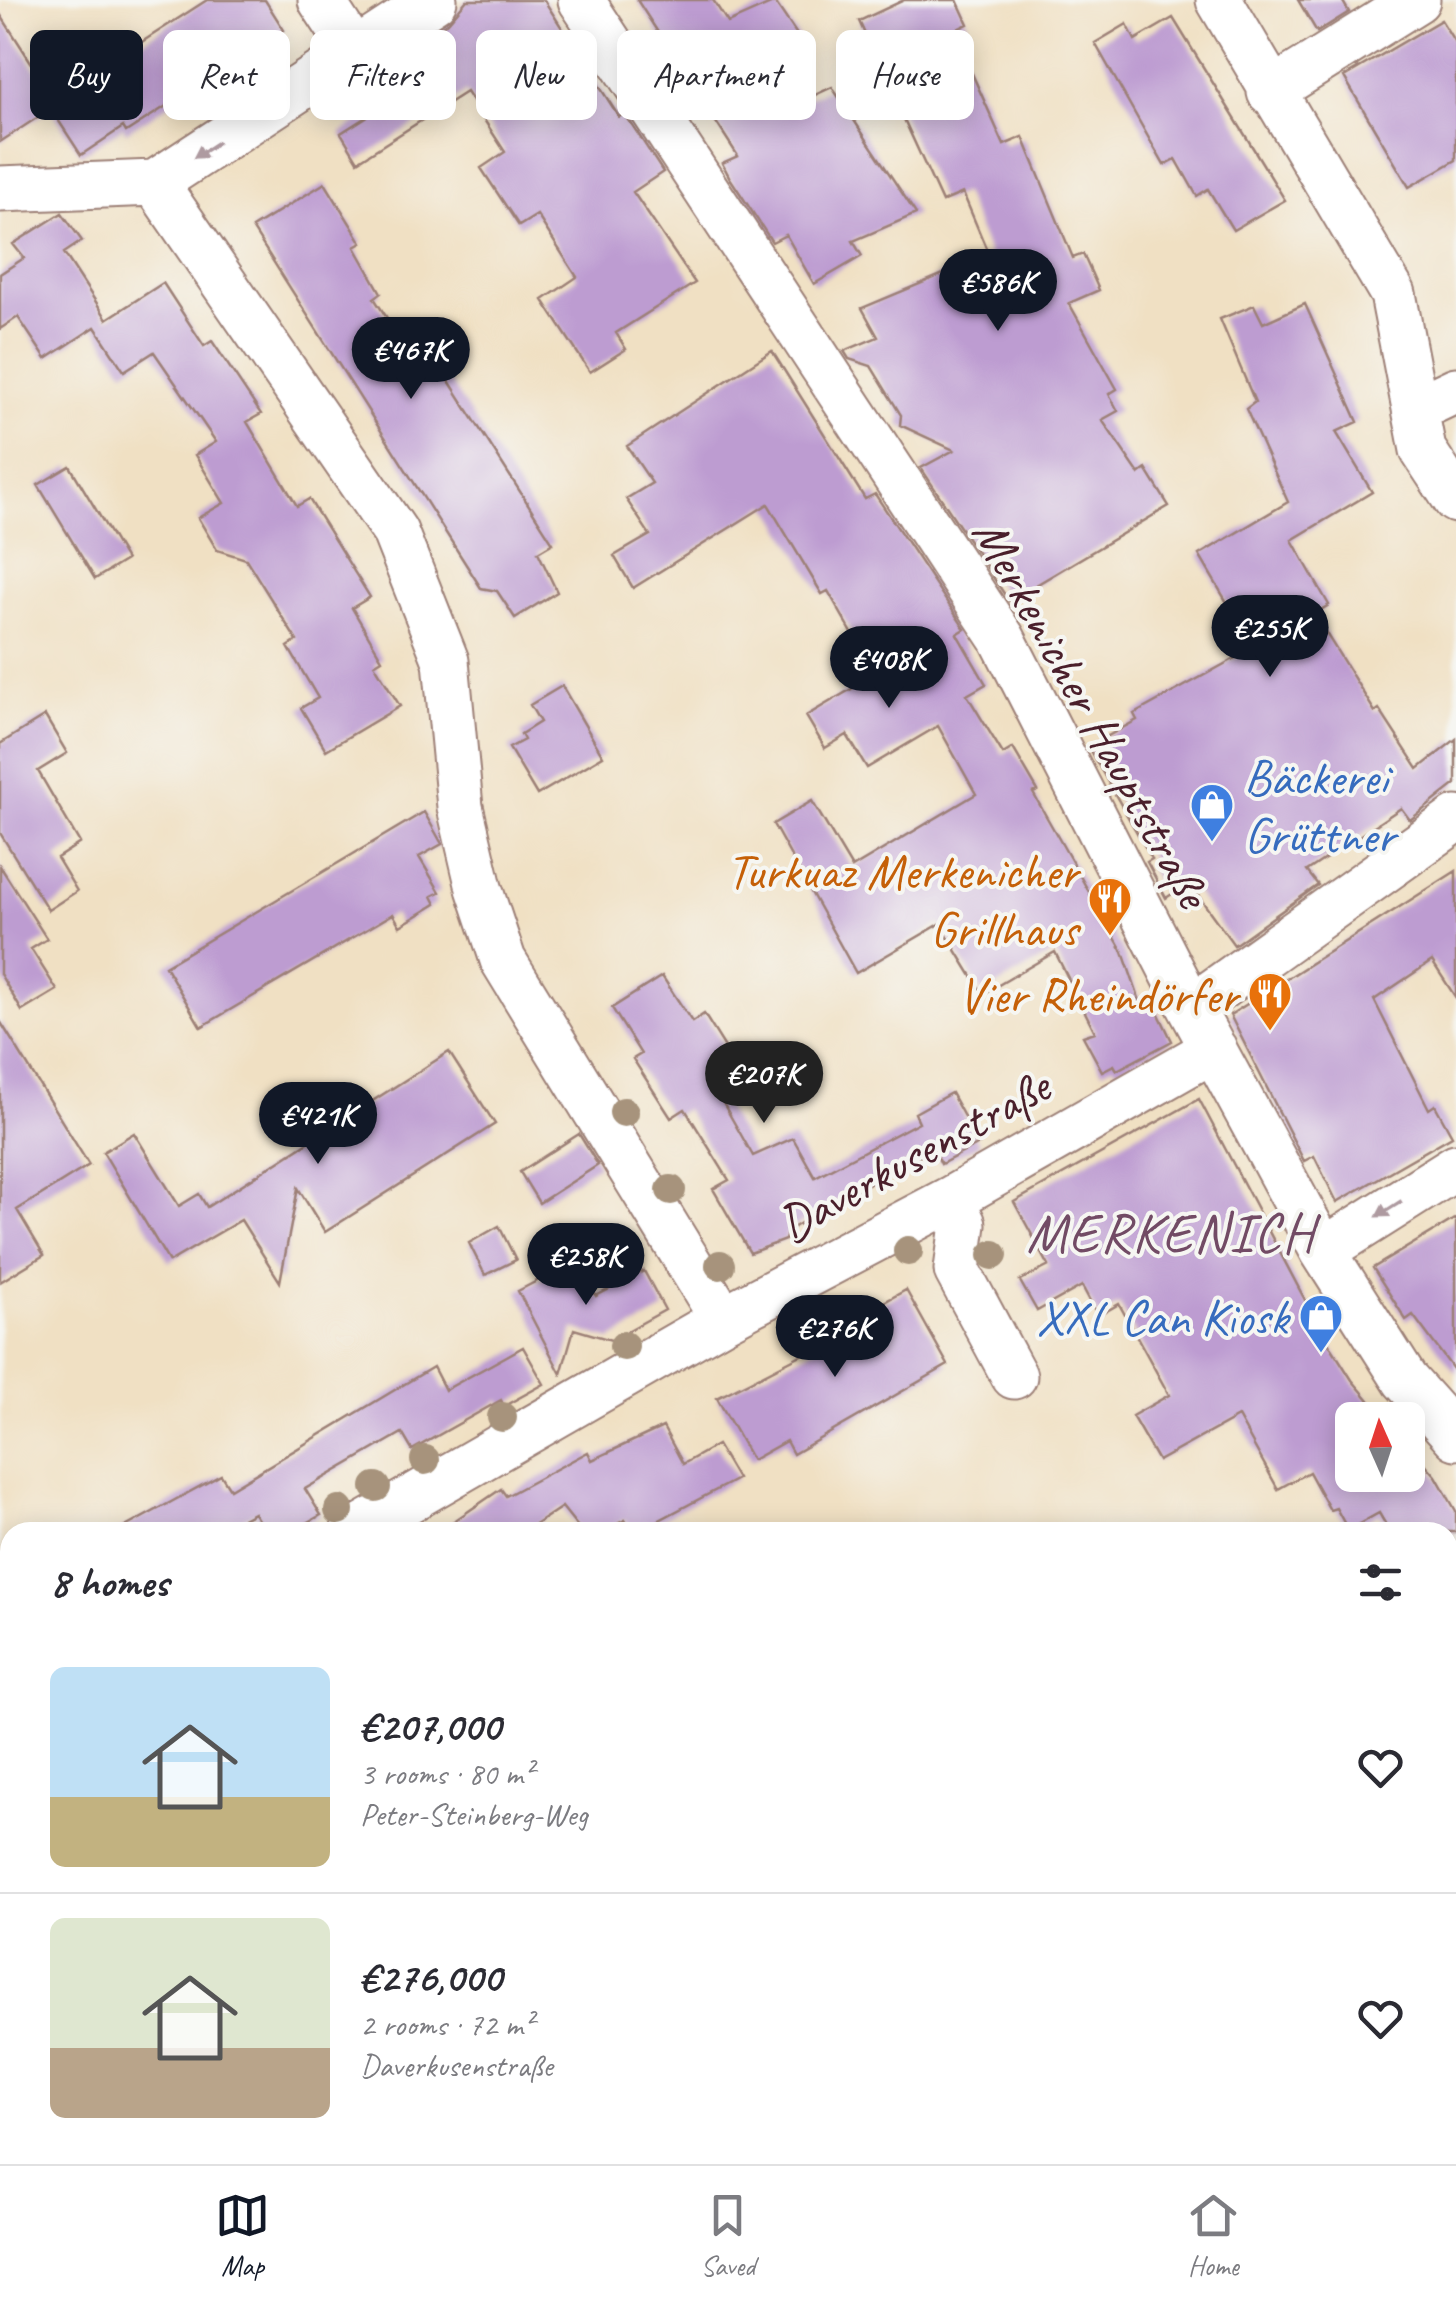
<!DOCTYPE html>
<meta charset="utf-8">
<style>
body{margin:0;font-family:Caveat,sans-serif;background:#f7f7f7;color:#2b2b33;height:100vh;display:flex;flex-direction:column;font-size:38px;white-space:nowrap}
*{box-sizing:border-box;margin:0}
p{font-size:32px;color:#7c7c81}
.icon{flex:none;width:55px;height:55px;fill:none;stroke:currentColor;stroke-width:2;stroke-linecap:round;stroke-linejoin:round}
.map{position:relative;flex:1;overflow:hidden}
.panel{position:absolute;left:0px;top:1522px;width:1458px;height:642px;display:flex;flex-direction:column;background:#fff;border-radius:30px 30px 0 0;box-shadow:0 5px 25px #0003}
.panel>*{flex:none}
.banner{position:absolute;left:30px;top:30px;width:1398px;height:90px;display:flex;gap:20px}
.needle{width:65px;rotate:357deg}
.fabs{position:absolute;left:1335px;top:1402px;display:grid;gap:20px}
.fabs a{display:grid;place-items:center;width:90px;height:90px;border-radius:15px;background:#fff;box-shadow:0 5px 25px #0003;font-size:50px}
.price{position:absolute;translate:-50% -85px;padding:0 22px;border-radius:35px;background:#111827;color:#fff;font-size:32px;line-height:65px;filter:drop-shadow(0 2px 5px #0008)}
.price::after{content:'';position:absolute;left:50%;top:60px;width:30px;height:22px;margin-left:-15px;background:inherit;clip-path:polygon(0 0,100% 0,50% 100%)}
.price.current{background:#222;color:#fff}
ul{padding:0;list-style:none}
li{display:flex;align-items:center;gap:30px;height:250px;padding:0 50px}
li+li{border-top:2px solid #e1e1e2}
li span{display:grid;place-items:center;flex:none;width:280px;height:200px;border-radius:15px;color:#555}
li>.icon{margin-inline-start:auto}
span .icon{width:120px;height:120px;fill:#fffc;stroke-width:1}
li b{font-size:42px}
h2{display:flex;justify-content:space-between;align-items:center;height:120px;padding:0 50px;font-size:42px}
.chip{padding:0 35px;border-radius:15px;background:#fff;box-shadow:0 5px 25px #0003;font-size:35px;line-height:90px}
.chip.current{background:#111827;color:#fff}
.menu{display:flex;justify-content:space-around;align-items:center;height:140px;border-top:2px solid #e1e1e2;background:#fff;font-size:28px;color:#7c7c81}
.menu a{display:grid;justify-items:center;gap:5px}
.menu .current{color:#111827}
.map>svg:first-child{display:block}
.building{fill:#bd9cd1}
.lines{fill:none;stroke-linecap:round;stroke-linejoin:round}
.minor-casing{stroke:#9d8077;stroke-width:49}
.path{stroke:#9d8077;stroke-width:6;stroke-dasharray:8 8;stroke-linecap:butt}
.minor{stroke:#fff;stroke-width:45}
.tree{fill:#a7937c}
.oneway{fill:#ae9aa0}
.labels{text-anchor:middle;stroke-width:8;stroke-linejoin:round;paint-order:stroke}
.street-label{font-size:50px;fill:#4a1f2b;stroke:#f6f6f2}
.shop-label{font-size:50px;fill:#366cbe;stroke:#f6f6f2;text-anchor:start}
.food-label{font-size:50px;fill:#c56008;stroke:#f6f6f2;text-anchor:end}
.quarter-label{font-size:55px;letter-spacing:2.5px;fill:#724b65;stroke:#f6f6f2}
</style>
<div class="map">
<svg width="1456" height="2164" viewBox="0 0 1456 2164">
<rect width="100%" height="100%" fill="#f6f6f2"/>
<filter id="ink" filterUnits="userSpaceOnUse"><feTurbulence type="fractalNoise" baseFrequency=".01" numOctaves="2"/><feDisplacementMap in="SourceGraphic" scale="20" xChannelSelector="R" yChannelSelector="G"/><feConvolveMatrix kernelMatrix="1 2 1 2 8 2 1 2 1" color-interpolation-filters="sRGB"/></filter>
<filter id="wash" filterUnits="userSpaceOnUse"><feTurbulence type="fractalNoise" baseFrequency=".0048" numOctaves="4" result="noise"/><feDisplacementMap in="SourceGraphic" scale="40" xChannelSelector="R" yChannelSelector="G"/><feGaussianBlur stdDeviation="2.25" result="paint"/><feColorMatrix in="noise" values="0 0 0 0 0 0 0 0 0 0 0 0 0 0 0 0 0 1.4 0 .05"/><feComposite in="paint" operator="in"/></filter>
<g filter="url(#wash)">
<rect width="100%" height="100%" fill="#f0e0c3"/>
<g id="blocks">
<path class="building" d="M207,0h58l19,30 -158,102 -3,-5 -42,28 -30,-46 59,-38 -4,-6z
M467,0h77l75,117 6,-3 38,58 -30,20 62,91 -79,50 10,16 -36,23 -47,-72 34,-23 -40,-62 -18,11 -38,-58 24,-16 -39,-60 -108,69 -17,-28 66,-42 -18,-30 59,-39z
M637,0h76l15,23 47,-21 31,46 -19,60 45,-21 84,127 -63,27 9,15 -48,28 -28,-49 -14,7 -42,-64 -8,-15 16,-7z
M904,0h53l11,24 -15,7 51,114 19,-8 50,121 10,-4 16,36 -30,13 48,86 -8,5 9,17 -16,9 37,54 7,-5 23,37 -160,95 -88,-133 33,-18 -54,-25 1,-10 -30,-49 -22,-7 -5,-8 34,-14 -16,-29 127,-53 -26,-62 -21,9 -83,-181z
M1298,0h44l7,12 -32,20z
M0,14l58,90 -58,38z
M1173,18l112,182 -52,30 -25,-41 -11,7 -21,-37 -12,6 -69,-122 32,-19 8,16z
M1441,20l15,24v116l-47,27 -65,-110z
M325,183l37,60 -7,4 26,46 -7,5 39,60 15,-10 125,195 -15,9 19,40 -42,26 -18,-27 -16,-3 -229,-360z
M62,213l20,28 -18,12 43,66 56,-36 41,63 8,-5 49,73 -14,8 50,84 12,-7 61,98 -18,11 30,51 -8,5 26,42 -74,44 -25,-42 17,-10 -30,-51 9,-6 -51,-82 -29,-9 -19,-32 26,-15 -29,-48 21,-13 -62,-90 -30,19 -29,-44 -49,32 -28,-42 -18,12v-55l24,-16 -11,-14z
M1305,304l53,118 -22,10 36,60 -80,48 37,65 -15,9 61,98 4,-3 39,60 38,-30v45l-46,36 -9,-12 -94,63 11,14 -84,60 -45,-62 -23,15 -19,-36 5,-3 -64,-112 49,-27 -3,-6 114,-63 -15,-28 5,-2 -39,-66 89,-53 -42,-93 9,-7 -35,-83 34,-14 9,18z
M772,351l93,148 10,-5 90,135 -8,5 29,50 -19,11 36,59 10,-6 25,43 -5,2 90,159 20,58 11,-6 18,37 -55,29 -3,-5 -12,6 -19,-35 12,-4 -40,-80 -72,42 -43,-70 -84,49 -83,-149 39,-23 40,67 124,-74 -38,-68 -71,42 -20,-33 -22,13 -19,-32 47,-28 -7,-12 23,-13 -41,-72 -6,3 -54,-90 -135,84 -19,-32 36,-21 -24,-36 26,-16 -25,-37z
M70,466l56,94 -31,19 -57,-94z
M562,686l41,70 -66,39 -28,-47 15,-8 -3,-6 19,-12 -10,-17z
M45,716l22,37 -29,18 42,72 -23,15 20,33 -29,19 -48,-77v-89z
M424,812l18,32 -23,13 21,35 -8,4 4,8 -36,22 -7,-12 -192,113 -36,-61z
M0,866l47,73 -16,10 26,41 -35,21 -22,-37z
M1456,871v127l-24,-37 -58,39 55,109 6,-4 17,31 -115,66 -23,-46 -10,5 -74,-146z
M662,976l30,46 12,-8 27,43 -25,16 47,83 40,-18 22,39 104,-55 -4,-9 36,-20 28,51 -38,20 -7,-15 -103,55 -43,27 -3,9 -35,13 -37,-64 16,-9 -44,-71 -14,9 -38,-59 8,-5 -29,-46z
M0,1021l89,144 -72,45 27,45 -44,27z
M449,1052l46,72 -170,108 -27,-44 -18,94 -39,-62 -72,42 -66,-110 31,-19 45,73 20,-12 8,13z
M1199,1099l124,235 29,46 34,40h-34v55h56v-31l28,32 20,35v21h-66l-11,-19 -31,17 -12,-22 -6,2 -21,-38 -31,17 -40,-72 -80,44 -26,-45 37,-21 -50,-91 -21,12 -16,-30 -45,25 -17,-30 29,-15 -35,-64z
M579,1134l19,31 -59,38 -19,-31z
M1456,1218v155l-43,-58 -7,5 -33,-52z
M499,1226l17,34 -31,15 -16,-32z
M577,1260l19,36 48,-25 21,39 -54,30 -37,-11 -13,45 -43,-83z
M906,1290l42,75 -155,89 -7,-13 -34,19 -35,-62 123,-63 -3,-7z
M523,1347l21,37 -40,22 -3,-6 -89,50 -10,-17 -97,56 16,26 -30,17h-26l-11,-19 -36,19h-102l105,-57 9,14 203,-122 12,23z
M663,1427l20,37 34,-19 20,34 -89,47 -2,-4 -15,8 -6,-10 -23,12h-20l-20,-25 -38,25h-86l63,-43 5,7 82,-44 4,8z"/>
</g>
</g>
<g filter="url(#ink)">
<use href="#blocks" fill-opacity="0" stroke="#9d8077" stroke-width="2.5"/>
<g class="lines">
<defs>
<path id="minor" d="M321,0l34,52
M581,0l421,638 189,370 132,243 82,129 51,57
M1219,0l174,294 30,156 33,50
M1270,92l147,-92
M155,183l240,349 51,129 14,146 19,81 24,72 220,359
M0,189l155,-6 279,-183
M1416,409l40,-19
M1191,1008l265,-189
M951,1199l12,25 -6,46 57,106
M1323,1251l133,-84
M353,1532l370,-213 228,-120 263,-150
M1448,1605l8,-5
M0,1762l10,12
M284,2155l6,9
M1048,2155l5,9
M1403,2155l5,9
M486,2164l16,-9"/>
</defs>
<use href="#minor" class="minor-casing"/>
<path class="path" d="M683,2164l13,-9"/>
<use href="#minor" class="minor"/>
</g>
<g class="tree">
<circle cx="624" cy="1112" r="15"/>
<circle cx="671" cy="1190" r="15"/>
<circle cx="908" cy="1251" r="15"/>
<circle cx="993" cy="1255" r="15"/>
<circle cx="720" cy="1265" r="15"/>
<circle cx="624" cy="1346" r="15"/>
<circle cx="502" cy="1417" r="15"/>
<circle cx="425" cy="1460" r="15"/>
<circle cx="376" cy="1487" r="15"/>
<circle cx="339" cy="1510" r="15"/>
</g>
<defs><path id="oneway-solid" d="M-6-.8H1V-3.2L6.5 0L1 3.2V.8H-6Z" transform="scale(2.5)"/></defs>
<g class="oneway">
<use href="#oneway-solid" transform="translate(206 150) rotate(147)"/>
<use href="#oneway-solid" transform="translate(1389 1209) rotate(148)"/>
</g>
</g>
<defs>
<symbol id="shop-pin" viewBox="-11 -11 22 30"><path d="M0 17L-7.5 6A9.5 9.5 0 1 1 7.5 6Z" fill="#3f7fe0" stroke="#f6f6f2"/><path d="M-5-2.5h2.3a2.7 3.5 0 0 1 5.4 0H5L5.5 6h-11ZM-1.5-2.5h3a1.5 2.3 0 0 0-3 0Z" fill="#fff"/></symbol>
<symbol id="restaurant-pin" viewBox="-11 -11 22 30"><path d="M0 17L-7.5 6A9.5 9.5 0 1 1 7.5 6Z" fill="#e8710a" stroke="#f6f6f2"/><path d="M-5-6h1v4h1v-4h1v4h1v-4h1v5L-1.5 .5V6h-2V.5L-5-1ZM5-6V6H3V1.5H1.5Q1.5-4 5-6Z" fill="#fff"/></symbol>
</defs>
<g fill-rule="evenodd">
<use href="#shop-pin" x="1187" y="780" width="50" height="68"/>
<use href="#restaurant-pin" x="1085" y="874" width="50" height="68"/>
<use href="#restaurant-pin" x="1245" y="969" width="50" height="68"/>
<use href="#shop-pin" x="1296" y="1291" width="50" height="68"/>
</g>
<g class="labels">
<g class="street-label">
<text transform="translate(1093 712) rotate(61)" y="18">Merkenicher Hauptstraße</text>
<text transform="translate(913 1154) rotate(-29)" y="18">Daverkusenstraße</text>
</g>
<g class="shop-label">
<text x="1244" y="794">Bäckerei<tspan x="1244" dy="58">Grüttner</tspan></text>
<text x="1288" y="1334" text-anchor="end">XXL Can Kiosk</text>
</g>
<g class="food-label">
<text x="1078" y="888">Turkuaz Merkenicher<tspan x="1078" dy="58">Grillhaus</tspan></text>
<text x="1238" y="1012">Vier Rheindörfer</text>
</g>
<g class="quarter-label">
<text x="1171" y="1251">MERKENICH</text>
</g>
</g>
</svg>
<div class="fabs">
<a><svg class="needle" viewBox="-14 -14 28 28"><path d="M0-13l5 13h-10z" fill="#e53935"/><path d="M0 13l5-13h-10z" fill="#7c7c81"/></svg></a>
</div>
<b class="price" style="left:998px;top:334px">€586K</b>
<b class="price" style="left:411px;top:402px">€467K</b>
<b class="price" style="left:1270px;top:680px">€255K</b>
<b class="price" style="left:889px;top:711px">€408K</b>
<b class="price current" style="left:764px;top:1126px">€207K</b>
<b class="price" style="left:318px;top:1167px">€421K</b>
<b class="price" style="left:586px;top:1308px">€258K</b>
<b class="price" style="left:835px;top:1380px">€276K</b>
<div class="banner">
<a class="chip current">Buy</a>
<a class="chip">Rent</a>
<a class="chip">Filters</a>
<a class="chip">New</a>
<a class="chip">Apartment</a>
<a class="chip">House</a>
</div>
<section class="panel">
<h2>8 homes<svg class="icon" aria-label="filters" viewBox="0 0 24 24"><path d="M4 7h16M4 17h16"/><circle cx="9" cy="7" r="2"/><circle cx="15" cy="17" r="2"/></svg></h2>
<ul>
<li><span style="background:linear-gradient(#bfe0f5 65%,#c2b280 0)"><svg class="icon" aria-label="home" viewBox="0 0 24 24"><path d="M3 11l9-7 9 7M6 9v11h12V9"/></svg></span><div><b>€207,000</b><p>3 rooms · 80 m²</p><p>Peter-Steinberg-Weg</p></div><svg class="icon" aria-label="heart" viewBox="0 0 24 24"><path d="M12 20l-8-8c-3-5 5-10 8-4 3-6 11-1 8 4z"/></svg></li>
<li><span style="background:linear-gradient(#dfe7d0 65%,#b9a48a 0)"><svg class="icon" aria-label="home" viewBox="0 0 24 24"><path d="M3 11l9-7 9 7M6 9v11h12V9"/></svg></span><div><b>€276,000</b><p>2 rooms · 72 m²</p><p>Daverkusenstraße</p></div><svg class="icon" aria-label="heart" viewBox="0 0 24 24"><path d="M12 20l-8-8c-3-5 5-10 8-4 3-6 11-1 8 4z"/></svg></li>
</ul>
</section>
</div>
<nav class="menu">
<a class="current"><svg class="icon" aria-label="map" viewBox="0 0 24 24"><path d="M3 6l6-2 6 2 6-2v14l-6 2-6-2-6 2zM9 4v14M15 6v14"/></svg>Map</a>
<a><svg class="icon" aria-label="saved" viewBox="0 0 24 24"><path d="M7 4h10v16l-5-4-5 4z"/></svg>Saved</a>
<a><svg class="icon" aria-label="home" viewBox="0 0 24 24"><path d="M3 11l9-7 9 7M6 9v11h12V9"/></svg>Home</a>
</nav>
